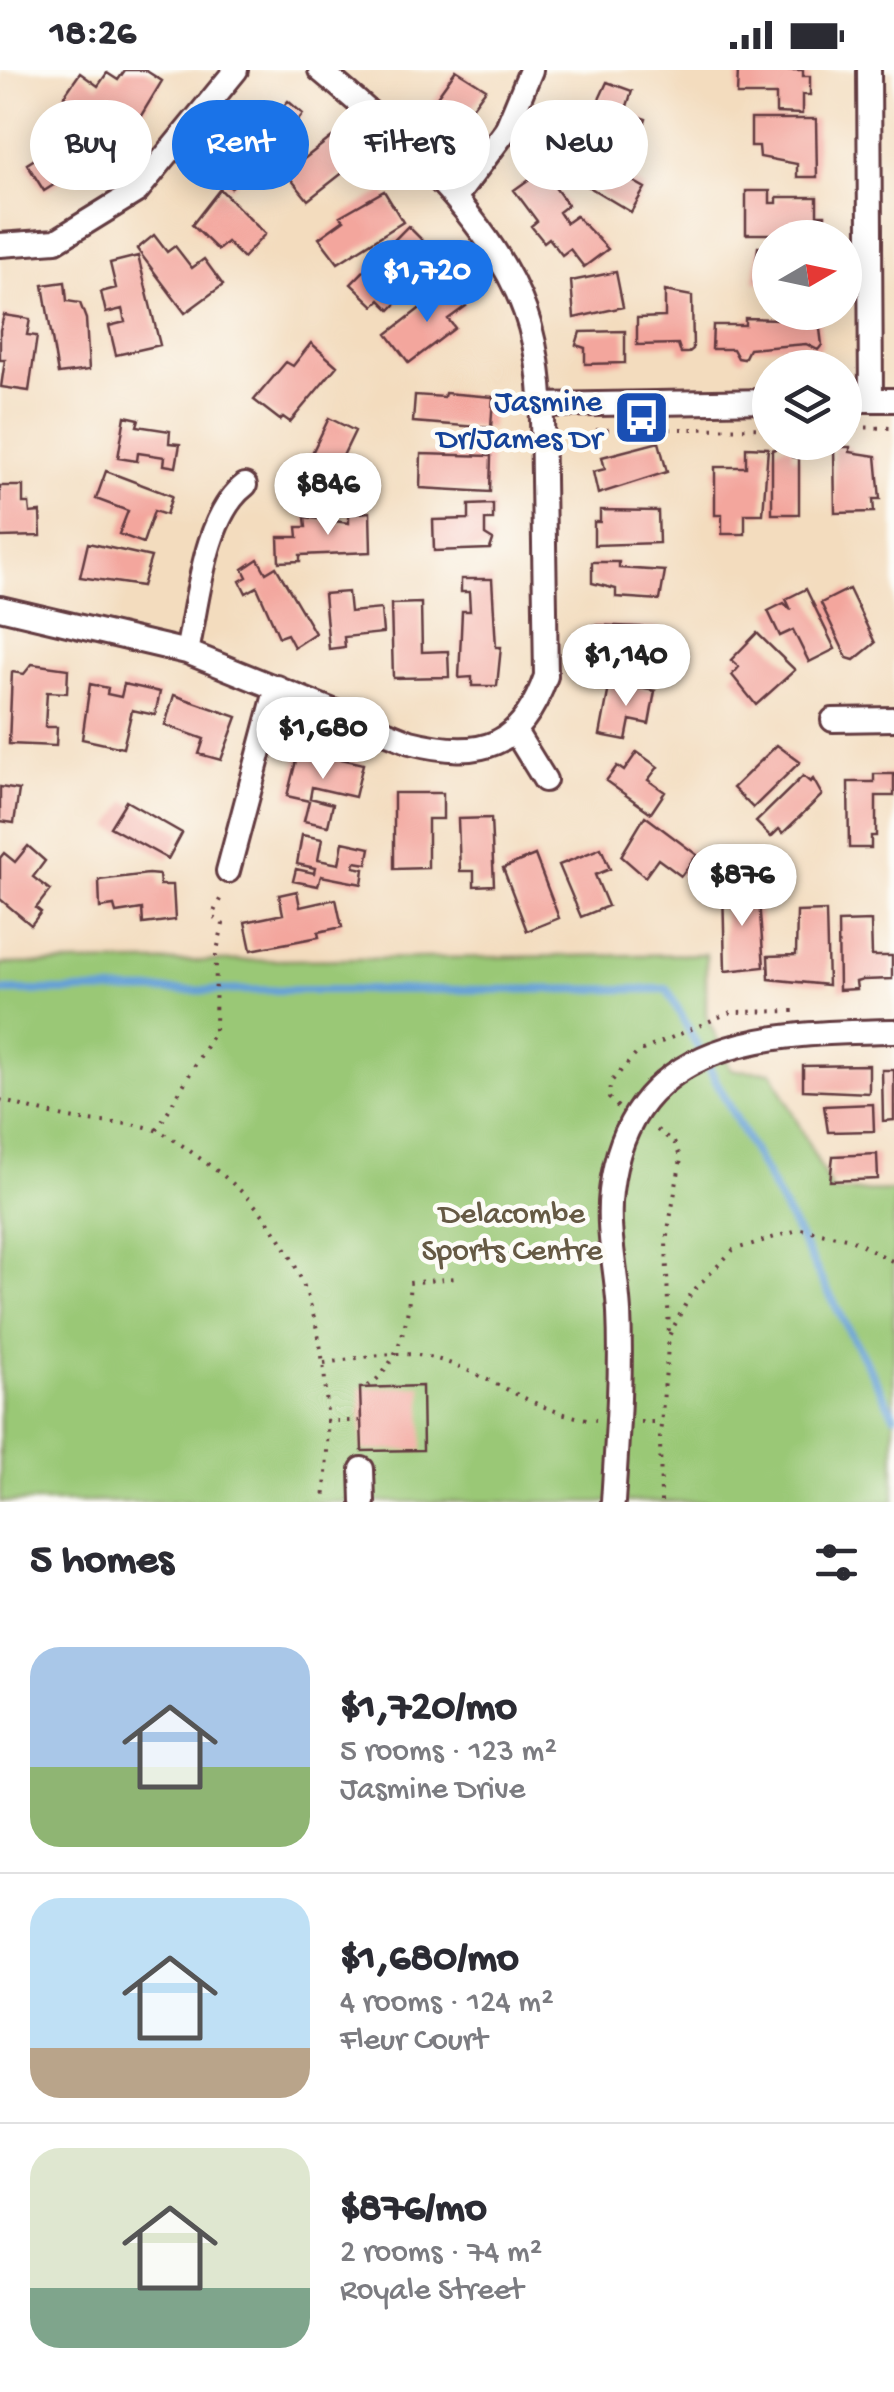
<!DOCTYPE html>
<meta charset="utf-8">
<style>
body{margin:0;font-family:"Gochi Hand",sans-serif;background:#f7f7f7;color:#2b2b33;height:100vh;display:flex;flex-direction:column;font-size:38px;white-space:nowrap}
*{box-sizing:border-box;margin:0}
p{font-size:32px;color:#7c7c81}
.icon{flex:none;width:55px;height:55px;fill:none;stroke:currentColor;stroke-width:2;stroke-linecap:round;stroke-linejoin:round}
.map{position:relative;height:1432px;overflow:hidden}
.sheet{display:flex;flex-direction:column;background:#fff;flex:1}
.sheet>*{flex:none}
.guide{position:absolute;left:30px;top:30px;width:835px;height:90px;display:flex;gap:20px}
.needle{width:65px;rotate:81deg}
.fabs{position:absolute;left:752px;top:150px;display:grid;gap:20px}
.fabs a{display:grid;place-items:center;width:110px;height:110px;border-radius:50%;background:#fff;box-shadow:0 5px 25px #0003;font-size:50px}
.price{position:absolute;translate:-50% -85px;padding:0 22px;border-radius:35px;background:#fff;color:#222;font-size:32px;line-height:65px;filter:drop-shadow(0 2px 5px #0008)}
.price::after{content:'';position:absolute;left:50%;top:60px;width:30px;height:22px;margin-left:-15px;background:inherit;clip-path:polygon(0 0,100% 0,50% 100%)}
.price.current{background:#1a73e8;color:#fff}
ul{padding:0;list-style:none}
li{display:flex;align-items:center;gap:30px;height:250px;padding:0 30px}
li+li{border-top:2px solid #e1e1e2}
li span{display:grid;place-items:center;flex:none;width:280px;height:200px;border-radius:30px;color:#555}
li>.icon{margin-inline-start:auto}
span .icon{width:120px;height:120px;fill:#fffc;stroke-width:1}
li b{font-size:42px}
h2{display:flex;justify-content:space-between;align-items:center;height:120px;padding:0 30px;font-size:42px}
.chip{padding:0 35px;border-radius:45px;background:#fff;box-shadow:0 5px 25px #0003;font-size:35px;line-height:90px}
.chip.current{background:#1a73e8;color:#fff}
.status{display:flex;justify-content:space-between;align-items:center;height:70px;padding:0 50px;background:#fff;direction:ltr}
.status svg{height:28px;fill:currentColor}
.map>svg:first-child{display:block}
.green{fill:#9ac876;stroke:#727450;stroke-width:2.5}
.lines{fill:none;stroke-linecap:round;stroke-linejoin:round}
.stream{stroke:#66a1d6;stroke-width:8}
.building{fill:#f3a69d}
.minor-casing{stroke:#633b41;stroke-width:28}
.path{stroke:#633b41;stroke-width:4;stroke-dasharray:2.5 8;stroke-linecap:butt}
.minor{stroke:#fff;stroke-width:22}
.labels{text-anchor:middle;stroke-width:9;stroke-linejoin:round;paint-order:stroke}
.transit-label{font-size:32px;fill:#164399;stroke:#fdfcf7;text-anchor:end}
.park-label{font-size:32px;fill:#665a45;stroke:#fdfcf7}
</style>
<div class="status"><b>18:26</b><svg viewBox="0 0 49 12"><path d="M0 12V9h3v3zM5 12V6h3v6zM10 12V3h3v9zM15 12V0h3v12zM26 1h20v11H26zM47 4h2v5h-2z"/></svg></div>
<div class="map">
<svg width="894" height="1432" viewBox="0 0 894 1432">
<rect width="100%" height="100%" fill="#fdfcf7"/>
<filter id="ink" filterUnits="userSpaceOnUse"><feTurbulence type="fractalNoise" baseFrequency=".01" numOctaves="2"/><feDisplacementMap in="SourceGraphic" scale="20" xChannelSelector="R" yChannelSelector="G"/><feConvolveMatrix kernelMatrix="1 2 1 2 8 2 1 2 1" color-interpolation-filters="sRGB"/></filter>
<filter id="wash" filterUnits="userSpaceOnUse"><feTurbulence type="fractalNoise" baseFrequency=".0048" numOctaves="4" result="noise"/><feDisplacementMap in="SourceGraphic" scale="40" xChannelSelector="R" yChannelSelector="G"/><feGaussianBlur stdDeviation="2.25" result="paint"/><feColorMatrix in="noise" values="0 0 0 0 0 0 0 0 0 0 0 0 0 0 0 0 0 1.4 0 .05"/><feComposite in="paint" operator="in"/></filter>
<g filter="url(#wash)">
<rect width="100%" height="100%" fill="#f3dcbe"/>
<path class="green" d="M706,884v61l25,55 41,2 61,120 61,-1v311h-894v-538z"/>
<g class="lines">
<path class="stream" d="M0,921l667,-2 227,426"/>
</g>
<g id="blocks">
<path class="building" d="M125,0h20l17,11 -35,58 -63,-43 16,-23 18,13 9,-13 11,7z
M456,0l30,19 -31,42 -21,-15 4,-6 -7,-5z
M738,0h65v6h7v19h-8v19l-26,-1v-18h-39z
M607,12l25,9 -7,21 21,7 -9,29 -52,-18z
M288,31l15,13 -12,15 -7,-5 -53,64 -18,-16 7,-8 -4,-4 48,-54 12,9z
M751,49h65l1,58h-20v-13l-37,-7 -1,-11h-8z
M89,55l17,27 -62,39 -17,-27z
M332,67l22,27 -46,36 -22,-27z
M558,78l20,11 3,-6 20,10 4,-6 22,13 -3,6 21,12 -14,24 -62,-37 -3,5 -20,-11z
M542,100l26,35 -9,7 7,11 10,-7 32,33 -24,18 -14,-18 -8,6 -13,-17 -5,4 -13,-16 6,-5 -23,-31z
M220,119l45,45 -22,24 -16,-16 -9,8 -26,-25z
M384,121l19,31 -65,41 -19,-25 25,-18 -4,-4z
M746,121h24v12h7v-6h40v18h8l-1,19h-78z
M408,156l25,25 -27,27 7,8 -23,24 -10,-10 -6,6 -23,-22z
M154,165l13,17 8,-6 17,22 12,-9 19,26 -38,28 -48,-64z
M758,177h12v35h-16z
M138,186l22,89 -44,10 -7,-29 16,-4 -3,-13 -16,4 -5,-21 15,-4 -6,-25z
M616,202l7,35 -49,11 -3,-37z
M65,212l2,19 13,2 6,16 3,51 -31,4 -15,-89z
M450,215l16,21 -18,13 7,9 -46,35 -22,-29z
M665,221l27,5 1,53 -5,4h-7l-3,-9 -41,1v-27l28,-1z
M780,242l38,1 4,32 -4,5 -12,-6 -57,5 -5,10 -6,-1 -5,-9h-21l1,-24h32v-7l35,1z
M4,245l26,4 -3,16 10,1 -8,55 -28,-4 4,-27h-5v-30z
M625,261v32l-40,1v-16l-9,-3 4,-13z
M311,273l26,23 -47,56 -7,-5 -3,3 -26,-20 32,-38 7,4z
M445,323l48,4 -2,31 -78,-6 2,-27 29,2z
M125,346l14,3 -2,7 33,5 -1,12 11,1 -4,23 -12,-2 1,-8 -27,-4 -1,8 -19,-3z
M329,348l26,13 -29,60 -26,-13z
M659,372l8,30 -69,22 -5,-22 12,-3 -3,-12z
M784,376h8v11l7,1v56h-27v-64z
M746,377l22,1 -5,66h-18v20h-23v-19h-7v-48h31z
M834,377h16v5l26,4 4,43h-7l1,13 -39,1z
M421,384l70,2 -1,36 -70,-4z
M106,401l66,25 -6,19 -12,-4 -11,32 -24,-9 9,-23 -32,-12z
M0,416h23v17h6l1,10 10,-1 1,24 -41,1z
M493,434v16h-8v15l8,5 -3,9 -56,2 -1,-31 36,-1v-14z
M600,440l58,1 1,32 -65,2v-23h6z
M370,442l1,40 -71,3v6l-21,1 -1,-25h20l-1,-10h9l-1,-10 44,6v-9z
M88,473l63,14 -9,29 -62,-9z
M258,489l8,14 10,-6 39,66 -21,14 -7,-13 -8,3 -22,-50 -11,6 -6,-12 7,-4 -4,-8z
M592,492h27v6l46,3 -5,29 -44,-3v-8l-24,-6z
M461,509h31l4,68h5l-4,39h-25v-9l-13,1 3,-67h8l-1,-19h-8z
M806,519l29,60 -26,13 -16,-32 -13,6 -12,-25 16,-8 7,7 -5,-11z
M849,519l26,54 -21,17 -7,-2 -26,-55z
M348,522l2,20 31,-3 2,24 -39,4 1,10 -16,2 -5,-55z
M421,533l1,49 26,-1 1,26 -56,1 -2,-74z
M593,555l66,3 -1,35 -67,-3z
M757,563l38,37 -39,35 -24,-30 7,-8 -8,-7z
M32,594l36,5 -1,24 -20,-1 -2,35h12l-1,19 -47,-2 3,-72 12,2z
M610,612l45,9 -6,33 -19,-4 -4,20 -26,-5z
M90,614l18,4 -1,6 14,3 3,-13 36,8 -5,23 -23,-5 -9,38 -41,-9z
M174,625l63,22 -16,43 -22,-6 5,-15 -39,-14z
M777,675l23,17 -47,46 -20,-20z
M299,679l64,15 -8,33 -43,-10 -2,11 23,6 -5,22 -24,-5 5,-20 -22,-5z
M637,682l21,15 -10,13 17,12 -14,21 -45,-32 11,-15 7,5z
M874,704h20v22h-18v40h-5v12h-22l-1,-66h26z
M803,706l7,6 3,-3 9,16 -39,38 -4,-4 -8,8 -15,-15z
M0,717l19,3 -5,33 -14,-2z
M394,723h49v26h-15v49l-34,1z
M126,731l56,32 -14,26 -58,-32z
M645,746l52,39 -16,21 -23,-17 -13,18 -24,-21z
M491,748l3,67 -20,1v-15h-14l-2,-52z
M302,765l20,4 -4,21 21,4 4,-22 27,6 -3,16 -12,-2 -1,5 10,2 -2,15 -41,-8 -3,10 -25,-5 3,-12 18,4 1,-5 -18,-4z
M28,776l17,15 -12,16 17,13 -14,18 5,4 -10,13 -31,-26v-41l4,-5 11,9z
M601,778l9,21 -15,6 13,31 -27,11 -22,-52z
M535,785l24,63 -32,13 -24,-63z
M148,804l11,1 1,10h13l2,35 -32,4 -1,-15 -26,4 -2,-7 -14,2 -1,-28z
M723,817h35l6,80 -39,4z
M297,821l3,16 36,-8 6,28 -24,5 1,5 -68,13 -6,-28 38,-8 -4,-19z
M826,841l2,74 -59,-6 -1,-23 28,-1 1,-43z
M871,851l1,35h20v23l-29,1 -7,2 1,7 -18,1 -1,-68z
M869,995v28l-66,-3v-24z
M882,1000h12v50l-11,1z
M873,1034l1,27 -46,1 -4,-26z
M877,1084l1,25 -48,2 3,-25z
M422,1316l1,64 -61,1 -2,-63z"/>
</g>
</g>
<g filter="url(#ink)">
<use href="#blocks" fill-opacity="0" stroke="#633b41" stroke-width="2.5"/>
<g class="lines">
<defs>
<path id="minor" d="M869,0l2,329
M455,128l51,-68 25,-60
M0,175l56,-4 81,-50 99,-121
M845,330h49
M541,335l229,-4
M0,538l187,44 223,90c71,18 111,6 136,-66 -1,-66 -2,-132 -3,-198 -1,-55 1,-114 -18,-167 -33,-92 -131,-180 -205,-241
M187,582c11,-50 17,-136 58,-167
M833,650l61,-1
M516,663l29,47
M228,801l49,-184
M362,1399l1,33
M613,1432c4,-63 9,-127 6,-190 -2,-40 -13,-81 -8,-121 18,-155 161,-158 283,-160"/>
</defs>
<use href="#minor" class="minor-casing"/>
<path class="path" d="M845,357l49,1
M596,360l174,-2
M0,1030c27,7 54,16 82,20 24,4 53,1 76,11 18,8 35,23 51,34 114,80 126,208 115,337
M618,1037l-9,-9 1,-15 28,-31 93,-40 63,-1
M157,1060l58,-99 1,-76 7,-31 -11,-8 11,-23
M657,1060l17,12 7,17 -15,82 3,95
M324,1293c31,-4 68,-13 100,-7 60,12 110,59 172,64
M368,1316c30,-19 43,-69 41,-103l46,-5
M326,1351h33
M640,1352h21
M661,1432l-1,-66 9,-100 22,-43 42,-43 68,-21 50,10 43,23"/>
<use href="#minor" class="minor"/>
</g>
</g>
<defs>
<symbol id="bus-square" viewBox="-11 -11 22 22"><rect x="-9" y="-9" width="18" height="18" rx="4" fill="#1a4fb4" stroke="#fdfcf7"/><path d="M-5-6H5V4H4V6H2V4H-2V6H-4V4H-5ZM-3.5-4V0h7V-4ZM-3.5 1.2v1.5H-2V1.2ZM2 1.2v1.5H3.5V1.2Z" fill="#fff"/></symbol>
</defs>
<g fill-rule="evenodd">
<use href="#bus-square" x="610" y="316" width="63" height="63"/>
</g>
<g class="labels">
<g class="transit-label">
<text x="602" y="340">Jasmine<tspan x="602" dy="37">Dr/James Dr</tspan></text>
</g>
<g class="park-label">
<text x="512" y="1152">Delacombe<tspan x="512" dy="37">Sports Centre</tspan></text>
</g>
</g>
</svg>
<div class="fabs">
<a><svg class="needle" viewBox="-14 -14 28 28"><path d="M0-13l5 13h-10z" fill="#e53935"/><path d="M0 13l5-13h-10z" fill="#7c7c81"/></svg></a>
<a><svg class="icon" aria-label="layers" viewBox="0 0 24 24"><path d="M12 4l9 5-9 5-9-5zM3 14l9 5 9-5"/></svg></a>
</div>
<b class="price current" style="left:427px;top:255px">$1,720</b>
<b class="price" style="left:328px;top:468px">$846</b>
<b class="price" style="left:626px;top:639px">$1,140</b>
<b class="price" style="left:323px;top:712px">$1,680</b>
<b class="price" style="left:742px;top:859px">$876</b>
<div class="guide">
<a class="chip">Buy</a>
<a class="chip current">Rent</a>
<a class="chip">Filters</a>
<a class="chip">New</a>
</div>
</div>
<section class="sheet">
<h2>5 homes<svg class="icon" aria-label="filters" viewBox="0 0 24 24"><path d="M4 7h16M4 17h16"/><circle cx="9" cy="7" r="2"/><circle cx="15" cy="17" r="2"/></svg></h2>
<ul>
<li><span style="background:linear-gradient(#a9c7e8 60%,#8fb573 0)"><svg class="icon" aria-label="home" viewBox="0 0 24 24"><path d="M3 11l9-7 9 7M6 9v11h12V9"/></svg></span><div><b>$1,720/mo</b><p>5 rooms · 123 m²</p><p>Jasmine Drive</p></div></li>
<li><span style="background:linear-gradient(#bfe0f5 75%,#b9a48a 0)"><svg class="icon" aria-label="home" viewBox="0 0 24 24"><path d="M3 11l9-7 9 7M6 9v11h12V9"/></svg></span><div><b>$1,680/mo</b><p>4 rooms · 124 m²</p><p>Fleur Court</p></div></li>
<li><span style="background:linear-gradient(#dfe7d0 70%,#7fa58c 0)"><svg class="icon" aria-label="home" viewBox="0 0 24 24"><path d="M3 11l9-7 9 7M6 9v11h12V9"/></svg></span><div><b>$876/mo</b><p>2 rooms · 74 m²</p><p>Royale Street</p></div></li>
</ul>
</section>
